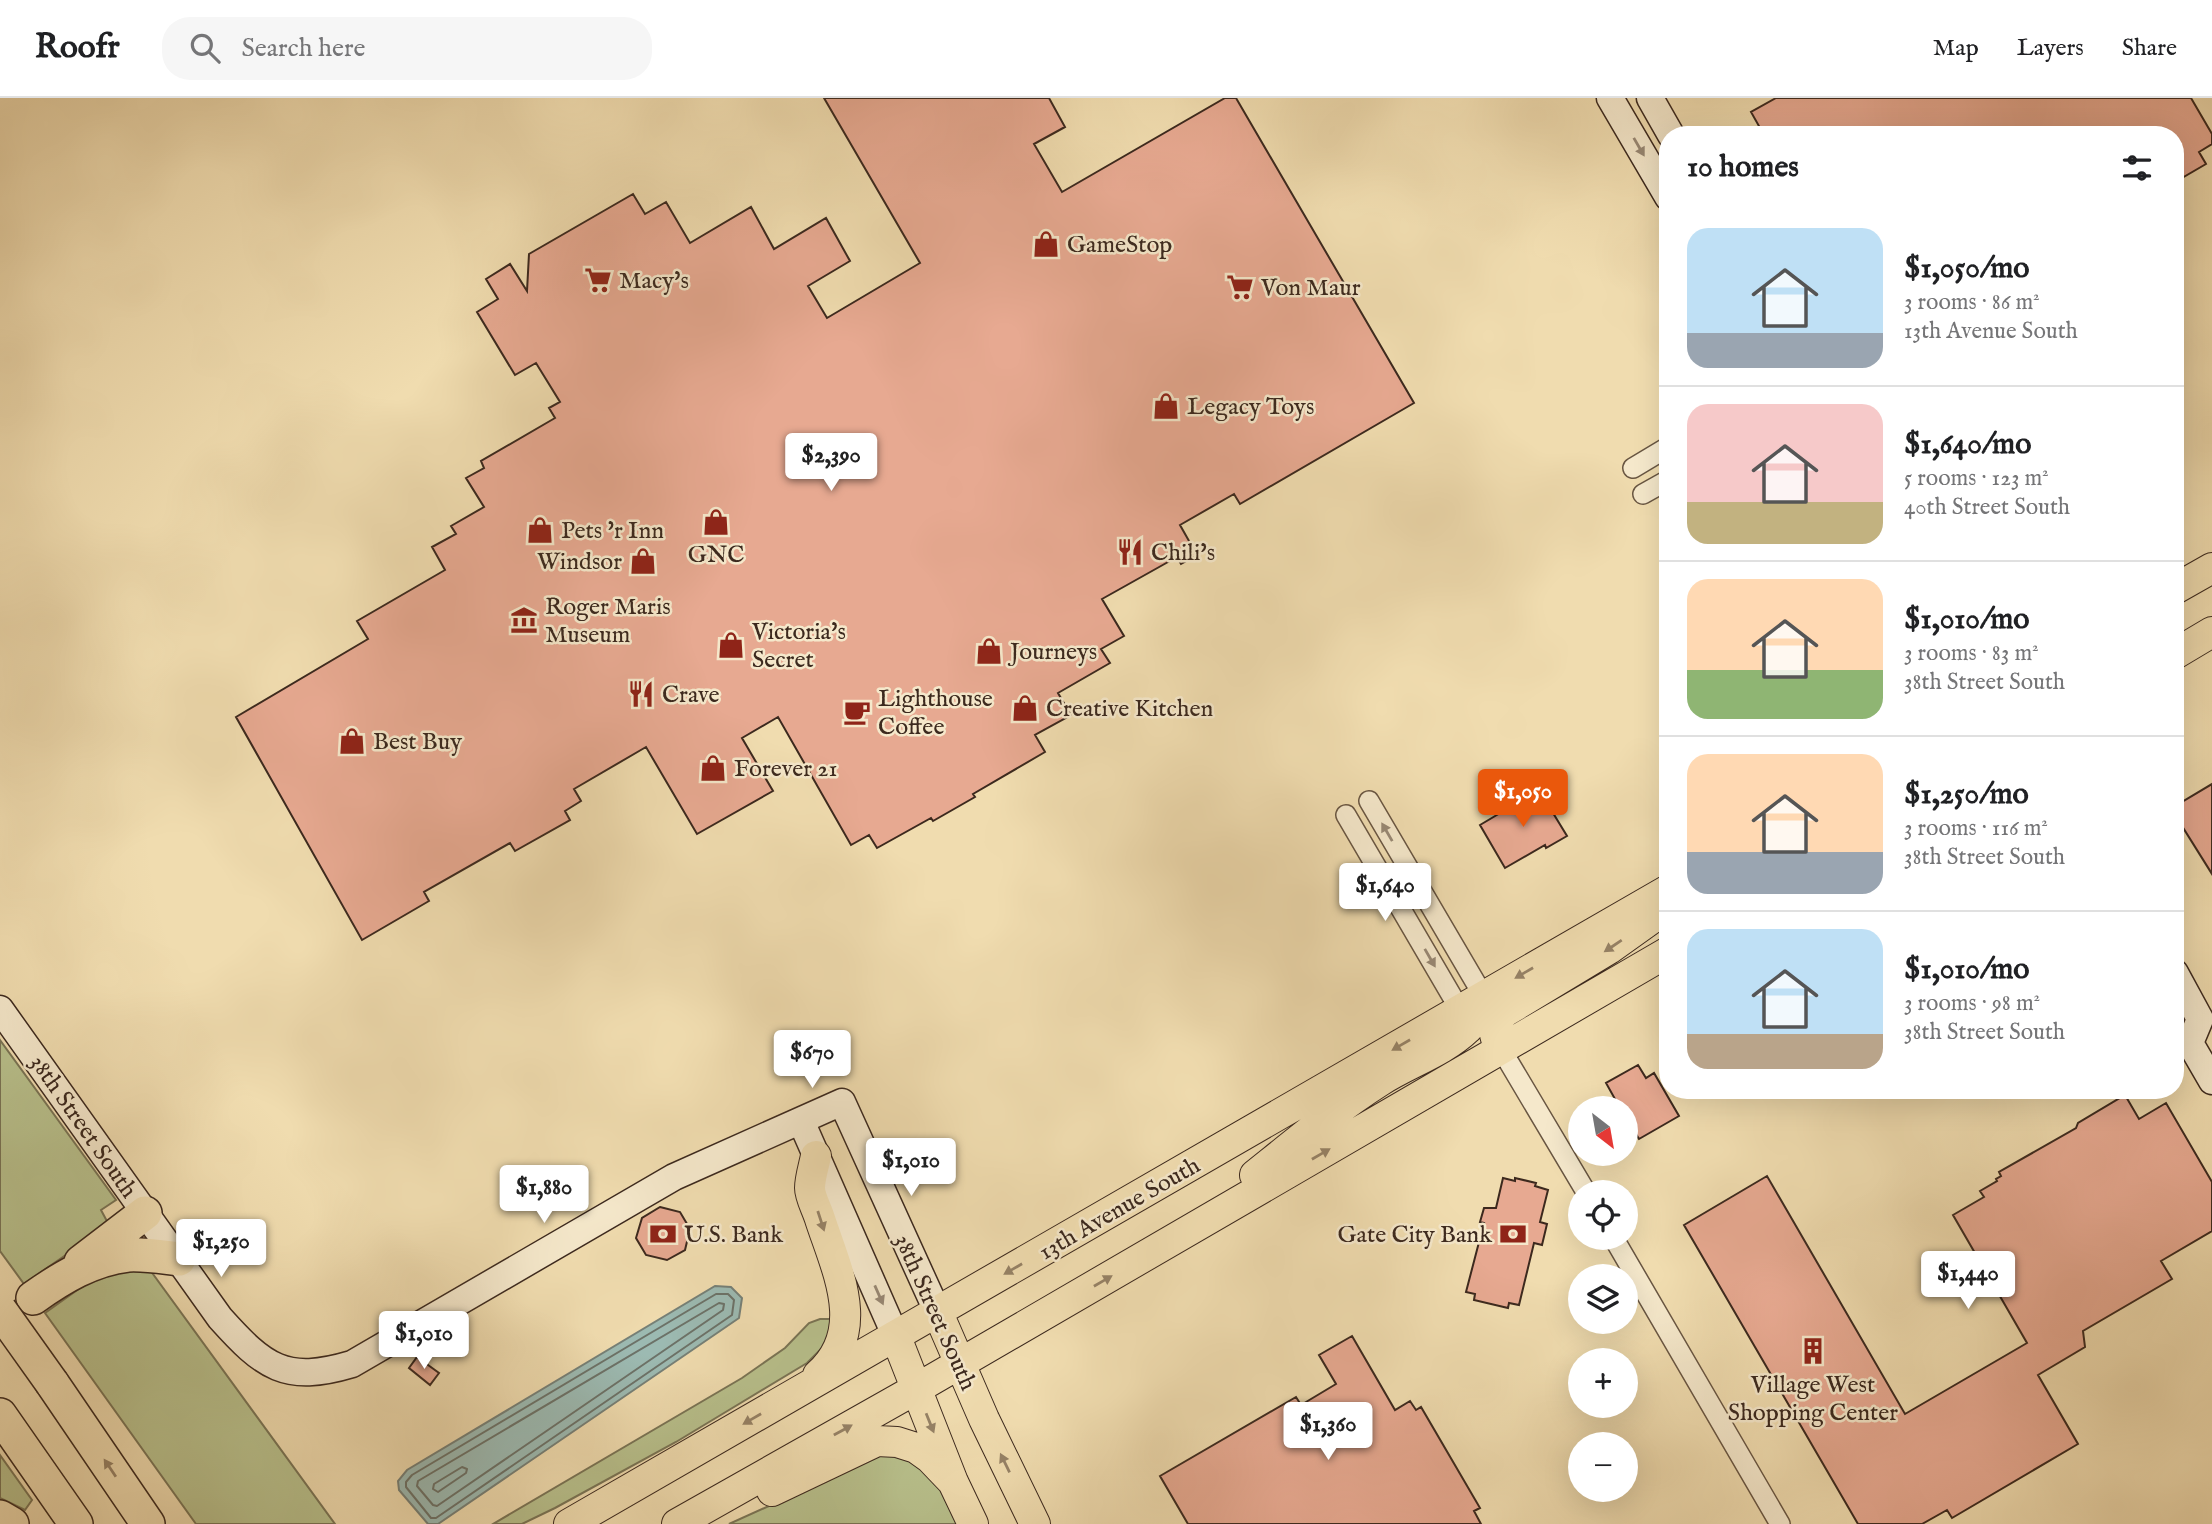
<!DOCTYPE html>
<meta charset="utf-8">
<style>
body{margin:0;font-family:"IM FELL English",serif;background:#f6f6f6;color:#202124;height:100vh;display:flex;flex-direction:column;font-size:26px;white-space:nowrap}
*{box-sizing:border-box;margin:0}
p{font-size:23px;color:#757577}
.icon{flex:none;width:38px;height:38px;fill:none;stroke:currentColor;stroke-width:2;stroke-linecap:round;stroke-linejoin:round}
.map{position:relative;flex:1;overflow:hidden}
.drawer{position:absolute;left:1659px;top:28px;width:525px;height:973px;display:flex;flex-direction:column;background:#fff;border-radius:28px;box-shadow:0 7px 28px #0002}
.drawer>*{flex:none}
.needle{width:46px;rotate:149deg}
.controls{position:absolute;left:1568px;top:998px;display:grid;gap:14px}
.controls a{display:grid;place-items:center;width:70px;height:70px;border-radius:50%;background:#fff;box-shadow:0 7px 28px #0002;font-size:35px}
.price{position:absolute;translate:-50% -60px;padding:0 16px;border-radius:7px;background:#fff;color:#222;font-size:23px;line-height:46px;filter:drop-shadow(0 2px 4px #0008)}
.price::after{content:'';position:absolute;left:50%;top:42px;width:21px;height:16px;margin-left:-10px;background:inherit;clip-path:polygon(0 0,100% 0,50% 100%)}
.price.active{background:#ea580c;color:#fff}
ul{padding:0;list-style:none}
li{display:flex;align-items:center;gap:21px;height:175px;padding:0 28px}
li+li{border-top:2px solid #e0e0e0}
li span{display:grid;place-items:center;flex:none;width:196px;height:140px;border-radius:21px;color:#555}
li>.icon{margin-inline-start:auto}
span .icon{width:84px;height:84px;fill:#fffc;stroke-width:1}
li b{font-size:30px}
h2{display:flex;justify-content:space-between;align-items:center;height:84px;padding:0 28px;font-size:30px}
header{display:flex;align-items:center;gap:42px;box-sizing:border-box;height:98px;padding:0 35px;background:#fff;border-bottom:2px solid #e0e0e0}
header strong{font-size:33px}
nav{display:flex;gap:38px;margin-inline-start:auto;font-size:24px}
.search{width:490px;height:63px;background:#f6f6f6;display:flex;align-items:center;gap:18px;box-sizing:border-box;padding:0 24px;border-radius:28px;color:#757577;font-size:26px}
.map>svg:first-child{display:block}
.green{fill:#b8c08c;stroke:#7a7455;stroke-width:2}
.water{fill:#9cbab2;stroke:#768077;stroke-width:2}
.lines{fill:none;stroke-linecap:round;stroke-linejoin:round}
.shore{stroke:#6c7268;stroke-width:2}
.building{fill:#e7a991;stroke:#3c291e;stroke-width:2}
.street-casing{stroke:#695642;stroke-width:22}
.secondary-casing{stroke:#3c291e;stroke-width:29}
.primary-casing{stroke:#3c291e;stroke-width:32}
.highway-casing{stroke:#3c291e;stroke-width:36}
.street{stroke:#f5e8cb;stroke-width:19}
.secondary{stroke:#f5e8cb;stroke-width:26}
.primary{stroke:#f0dcaf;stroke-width:30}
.highway{stroke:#f0dcaf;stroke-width:33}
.highway-bridge-casing{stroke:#3c291e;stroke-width:36;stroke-linecap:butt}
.highway-bridge{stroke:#f0dcaf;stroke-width:33}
.oneway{fill:#988874}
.oneway2{fill:#968266}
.labels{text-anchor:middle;stroke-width:5;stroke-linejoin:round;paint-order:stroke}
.poi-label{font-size:24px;fill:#3c291e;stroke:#f5e8cb;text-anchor:start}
.street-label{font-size:24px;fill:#3c291e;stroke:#f5e8cb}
</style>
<header>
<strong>Roofr</strong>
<div class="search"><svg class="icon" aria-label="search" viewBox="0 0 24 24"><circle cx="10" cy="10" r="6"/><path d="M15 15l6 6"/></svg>Search here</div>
<nav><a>Map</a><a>Layers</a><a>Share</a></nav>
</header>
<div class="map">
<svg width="2212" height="1426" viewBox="0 0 2212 1426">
<rect width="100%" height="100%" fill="#f0dcaf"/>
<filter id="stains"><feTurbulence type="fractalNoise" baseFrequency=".00286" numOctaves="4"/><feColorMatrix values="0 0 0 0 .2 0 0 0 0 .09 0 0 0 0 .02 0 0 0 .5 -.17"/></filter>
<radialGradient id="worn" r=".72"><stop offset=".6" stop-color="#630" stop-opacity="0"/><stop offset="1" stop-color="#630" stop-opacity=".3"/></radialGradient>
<path class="green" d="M0,942l116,160 -15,10 8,15 -85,59 -24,-33z
M150,1172l185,254h-139l-151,-211 59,-42z
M820,1221h12l-3,22 -22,22 -131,79 -121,66 -33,16h-29l249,-146 43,-30 24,-25z
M892,1354l41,21 27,51h-231l62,-28 79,-42z
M0,1357l32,45 -7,10 -25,-12z"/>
<path class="water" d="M715,1188l16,1 11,11 -3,20 -301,206h-10l-29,-34 -1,-9 9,-11z"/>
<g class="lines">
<path class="shore" d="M716,1196h12l6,6 -2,15 -296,203h-5l-25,-31v-5l6,-7z
M719,1205l5,1 -1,6 -286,196 -4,-1 -16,-19 1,-5z
M462,1369l5,2 -1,4 -28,19 -5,-3 1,-5z"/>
</g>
<path class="building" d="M824,0h225l16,29 -31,17 28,48 163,-94h11l178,305 -174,101 -6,-10 -54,31 17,30 -16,9 -4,-7 -75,42 22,37 -23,13 9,14 -52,30 13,22 -36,20 10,17 -72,42 2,3 -42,24 -2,-3 -54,30 -8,-13 -18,10 -73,-128 -36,21 31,53 -76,43 -51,-87 -72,42 7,12 -16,10 5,9 -55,31 -5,-8 -86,49 5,9 -67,39 -126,-223 132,-78 -11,-18 88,-51 -13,-23 24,-13 -5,-8 33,-19 -18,-29 18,-10 -3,-7 74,-43 -6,-10 11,-6 -24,-39 -21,12 -38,-63 21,-13 -12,-20 24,-15 17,27 2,-37 104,-60 12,20 21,-12 24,41 61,-36 23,42 52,-31 24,43 -42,25 19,32 93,-55z
M1776,0h415l21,36v10l-13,8 7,12 -31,18v-47h-411l-13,-23z
M2212,686v90l-35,-56 5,-16z
M1539,692l28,46 -21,12 -1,-3 -40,23 -25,-43z
M1638,967l8,13 8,-5 25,43 -40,23 -13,-22v-9h-6l-14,-25z
M2125,997l14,24 27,-16 46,79v49l-51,30 11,18 -89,52 2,16 -47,28 40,69 -126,74 -5,-8 -25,14h-64l-174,-299 83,-49 138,238 122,-71 -74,-128 31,-18 -4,-6 17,-10 -1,-2 5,-3 -2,-4 77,-44 2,-5z
M1503,1080l12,3v-3l21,5 -1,3 13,4 -8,32 7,2 -5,21 -8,-2 -15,62 -10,-2 -1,5 -34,-8 1,-6 -9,-2 18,-69 -4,-1 4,-14h12z
M660,1109l20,5 10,17 -5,21 -18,10 -21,-5 -10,-17 6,-20z
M1352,1238l43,74 15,-9 6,9 5,-3 59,101 -6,3 7,13h-293l-28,-48 136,-79 5,8 35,-21 -17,-29z
M417,1259l22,16 -9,12 -21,-17z"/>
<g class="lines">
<defs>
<path id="street" d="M1633,370l35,-21
M1643,396l25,-14
M1369,703l115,196
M1346,717l114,195
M1501,951l85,143
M1613,1139l167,287"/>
<path id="secondary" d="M1610,0l58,99
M1650,0l21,37
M2175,875l25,46 -10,24
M0,911l220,309c44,49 65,66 132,46l322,-187 168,-75 96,211
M2175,941l15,4 22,38
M801,1023l95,216"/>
<path id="primary" d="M2175,491l37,-21
M2175,556l37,-22
M1501,951c-9,-15 -8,-21 2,-36l106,-64 42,-30
M816,1058c-2,10 -6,22 -6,32 0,9 7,21 10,31 17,52 48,112 -2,156
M1255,1077c40,-32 81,-66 125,-94 28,-18 63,-29 87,-52 10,-9 14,-20 17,-32
M938,1215l46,106 51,105
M896,1239l57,145 20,42
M772,1393l105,-50 20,1 19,6 14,10 23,24
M569,1426l1099,-634
M677,1426l239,-135 752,-437"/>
<path id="highway" d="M81,1164l64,-49
M33,1200c28,-20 59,-39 95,-43 17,-1 34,2 51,4
M52,1285l96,141
M0,1317l76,109
M0,1419l12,7"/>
</defs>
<use href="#street" class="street-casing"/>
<use href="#secondary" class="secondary-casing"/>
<use href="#primary" class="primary-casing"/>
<use href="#highway" class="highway-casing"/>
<use href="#street" class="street"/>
<use href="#secondary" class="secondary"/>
<use href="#primary" class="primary"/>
<use href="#highway" class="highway"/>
<defs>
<path id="highway-bridge" d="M0,1212l52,73"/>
</defs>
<use href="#highway-bridge" class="highway-bridge-casing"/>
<use href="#highway-bridge" class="highway-bridge"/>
</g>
<defs><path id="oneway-solid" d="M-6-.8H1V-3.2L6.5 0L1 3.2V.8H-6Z" transform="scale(1.75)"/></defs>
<g class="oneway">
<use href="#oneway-solid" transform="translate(1639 49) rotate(60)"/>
<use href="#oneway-solid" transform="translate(1387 734) rotate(-120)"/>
<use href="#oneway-solid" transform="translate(1430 860) rotate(60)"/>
<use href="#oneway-solid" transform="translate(879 1197) rotate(66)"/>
</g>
<g class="oneway2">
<use href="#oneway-solid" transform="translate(1613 848) rotate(146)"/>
<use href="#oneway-solid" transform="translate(1524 875) rotate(150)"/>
<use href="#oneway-solid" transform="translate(1401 947) rotate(150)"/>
<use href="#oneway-solid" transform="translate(1321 1056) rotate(-30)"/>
<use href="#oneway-solid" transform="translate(821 1123) rotate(72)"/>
<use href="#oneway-solid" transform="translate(1013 1171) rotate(150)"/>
<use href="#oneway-solid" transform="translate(1103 1183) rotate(-30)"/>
<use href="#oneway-solid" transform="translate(752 1321) rotate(150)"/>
<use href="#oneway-solid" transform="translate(930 1325) rotate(68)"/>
<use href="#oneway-solid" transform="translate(843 1332) rotate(-29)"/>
<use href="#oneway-solid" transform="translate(1005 1365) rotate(-116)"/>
<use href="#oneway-solid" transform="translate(110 1370) rotate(-124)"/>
</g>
<defs>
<symbol id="shop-bare" viewBox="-9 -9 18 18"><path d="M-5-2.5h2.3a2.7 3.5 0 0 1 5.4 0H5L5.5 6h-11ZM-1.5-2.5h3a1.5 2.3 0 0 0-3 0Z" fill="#8f2418" stroke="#f5e8cb" stroke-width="2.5" paint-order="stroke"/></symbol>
<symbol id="supermarket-bare" viewBox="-9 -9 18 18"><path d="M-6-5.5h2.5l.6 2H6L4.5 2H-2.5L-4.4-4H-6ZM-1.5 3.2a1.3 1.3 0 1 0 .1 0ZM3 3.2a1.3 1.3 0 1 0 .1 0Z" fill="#8f2418" stroke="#f5e8cb" stroke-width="2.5" paint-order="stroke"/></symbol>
<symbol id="restaurant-bare" viewBox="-9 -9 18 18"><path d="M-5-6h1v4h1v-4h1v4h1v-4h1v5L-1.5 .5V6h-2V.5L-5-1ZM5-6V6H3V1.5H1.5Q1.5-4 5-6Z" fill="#8f2418" stroke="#f5e8cb" stroke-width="2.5" paint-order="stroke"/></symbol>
<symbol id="museum-bare" viewBox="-9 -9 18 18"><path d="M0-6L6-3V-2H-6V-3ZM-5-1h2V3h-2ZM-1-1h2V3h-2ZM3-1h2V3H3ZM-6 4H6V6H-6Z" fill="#8f2418" stroke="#f5e8cb" stroke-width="2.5" paint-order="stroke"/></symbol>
<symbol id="cafe-bare" viewBox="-9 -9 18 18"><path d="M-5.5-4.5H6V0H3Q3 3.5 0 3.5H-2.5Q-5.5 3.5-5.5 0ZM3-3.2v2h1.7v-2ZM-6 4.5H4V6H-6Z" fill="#8f2418" stroke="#f5e8cb" stroke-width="2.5" paint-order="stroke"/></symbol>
<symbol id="bank-bare" viewBox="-9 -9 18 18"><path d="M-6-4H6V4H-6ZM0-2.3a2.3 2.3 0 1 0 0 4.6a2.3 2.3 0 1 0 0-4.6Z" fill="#8f2418" stroke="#f5e8cb" stroke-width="2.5" paint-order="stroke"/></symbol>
<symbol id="building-bare" viewBox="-9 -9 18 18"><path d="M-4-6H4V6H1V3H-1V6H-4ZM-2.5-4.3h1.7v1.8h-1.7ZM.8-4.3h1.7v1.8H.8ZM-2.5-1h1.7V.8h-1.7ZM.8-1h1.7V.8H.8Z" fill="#8f2418" stroke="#f5e8cb" stroke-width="2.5" paint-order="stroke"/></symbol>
</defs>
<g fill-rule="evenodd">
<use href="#shop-bare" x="1027" y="127" width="38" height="38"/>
<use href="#supermarket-bare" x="579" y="163" width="38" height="38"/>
<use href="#supermarket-bare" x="1221" y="170" width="38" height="38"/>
<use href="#shop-bare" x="1147" y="289" width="38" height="38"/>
<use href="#shop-bare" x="697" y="405" width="38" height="38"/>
<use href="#shop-bare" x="521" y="413" width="38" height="38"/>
<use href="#restaurant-bare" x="1111" y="435" width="38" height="38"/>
<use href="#shop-bare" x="624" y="444" width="38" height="38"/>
<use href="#museum-bare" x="505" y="503" width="38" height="38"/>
<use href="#shop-bare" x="712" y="528" width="38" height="38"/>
<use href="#shop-bare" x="970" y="534" width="38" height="38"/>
<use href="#restaurant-bare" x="622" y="577" width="38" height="38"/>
<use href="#shop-bare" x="1006" y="591" width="38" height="38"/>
<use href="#cafe-bare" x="838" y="595" width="38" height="38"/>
<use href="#shop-bare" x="333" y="624" width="38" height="38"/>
<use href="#shop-bare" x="694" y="651" width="38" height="38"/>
<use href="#bank-bare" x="644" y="1117" width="38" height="38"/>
<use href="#bank-bare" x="1494" y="1117" width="38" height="38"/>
<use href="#building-bare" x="1794" y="1234" width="38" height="38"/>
</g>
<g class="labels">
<g class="poi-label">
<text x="1067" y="154">GameStop</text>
<text x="619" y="190">Macy's</text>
<text x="1261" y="197">Von Maur</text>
<text x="1187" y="316">Legacy Toys</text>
<text x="561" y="440">Pets 'r Inn</text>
<text x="1151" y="462">Chili's</text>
<text x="716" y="464" text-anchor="middle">GNC</text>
<text x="622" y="471" text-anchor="end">Windsor</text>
<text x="545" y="516">Roger Maris<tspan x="545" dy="28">Museum</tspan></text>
<text x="752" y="541">Victoria's<tspan x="752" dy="28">Secret</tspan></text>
<text x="1010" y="561">Journeys</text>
<text x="662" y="604">Crave</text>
<text x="878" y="608">Lighthouse<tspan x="878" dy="28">Coffee</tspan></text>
<text x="1046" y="618">Creative Kitchen</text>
<text x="373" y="651">Best Buy</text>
<text x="734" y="678">Forever 21</text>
<text x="684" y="1144">U.S. Bank</text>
<text x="1492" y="1144" text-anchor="end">Gate City Bank</text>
<text x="1813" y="1294" text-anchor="middle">Village West<tspan x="1813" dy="28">Shopping Center</tspan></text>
</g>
<g class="street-label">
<text transform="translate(84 1028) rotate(55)" y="8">38th Street South</text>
<text transform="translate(1119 1110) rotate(-30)" y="8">13th Avenue South</text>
<text transform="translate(936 1214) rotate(66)" y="8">38th Street South</text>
</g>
</g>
<rect width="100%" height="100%" filter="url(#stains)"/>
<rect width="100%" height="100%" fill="url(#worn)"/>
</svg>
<div class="controls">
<a><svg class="needle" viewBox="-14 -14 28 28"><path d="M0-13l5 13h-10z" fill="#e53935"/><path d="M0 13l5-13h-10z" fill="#757577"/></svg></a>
<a><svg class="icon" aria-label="locate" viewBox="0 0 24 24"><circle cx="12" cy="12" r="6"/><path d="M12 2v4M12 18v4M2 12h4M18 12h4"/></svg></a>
<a><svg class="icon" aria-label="layers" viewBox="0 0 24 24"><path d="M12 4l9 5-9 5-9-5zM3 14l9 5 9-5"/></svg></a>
<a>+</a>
<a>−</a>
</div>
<b class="price" style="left:831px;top:395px">$2,390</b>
<b class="price active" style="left:1523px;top:731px">$1,050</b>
<b class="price" style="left:1385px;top:825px">$1,640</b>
<b class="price" style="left:812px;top:992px">$670</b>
<b class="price" style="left:911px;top:1100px">$1,010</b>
<b class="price" style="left:544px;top:1127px">$1,880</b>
<b class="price" style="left:221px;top:1181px">$1,250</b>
<b class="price" style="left:1968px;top:1213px">$1,440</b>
<b class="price" style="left:424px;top:1273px">$1,010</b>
<b class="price" style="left:1328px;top:1364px">$1,360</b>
<section class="drawer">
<h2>10 homes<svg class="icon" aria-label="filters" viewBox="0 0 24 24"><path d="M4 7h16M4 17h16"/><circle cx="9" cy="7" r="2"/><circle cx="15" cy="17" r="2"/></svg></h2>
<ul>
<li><span style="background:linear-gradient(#bfe0f5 75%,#9aa5b1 0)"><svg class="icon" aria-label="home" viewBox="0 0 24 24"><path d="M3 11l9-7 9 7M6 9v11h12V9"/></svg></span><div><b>$1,050/mo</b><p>3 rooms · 86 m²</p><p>13th Avenue South</p></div></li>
<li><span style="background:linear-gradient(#f6c9c9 70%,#c2b280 0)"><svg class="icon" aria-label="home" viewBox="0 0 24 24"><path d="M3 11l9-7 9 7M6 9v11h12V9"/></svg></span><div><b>$1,640/mo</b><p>5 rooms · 123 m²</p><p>40th Street South</p></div></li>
<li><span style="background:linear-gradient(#ffd9b3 65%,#8fb573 0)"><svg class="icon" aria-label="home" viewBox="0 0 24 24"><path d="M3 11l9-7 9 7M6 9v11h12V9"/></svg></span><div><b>$1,010/mo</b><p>3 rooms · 83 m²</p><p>38th Street South</p></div></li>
<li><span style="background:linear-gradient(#ffd9b3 70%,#9aa5b1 0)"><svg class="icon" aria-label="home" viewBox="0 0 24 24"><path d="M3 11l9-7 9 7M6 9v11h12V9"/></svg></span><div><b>$1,250/mo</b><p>3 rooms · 116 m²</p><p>38th Street South</p></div></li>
<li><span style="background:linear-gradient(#bfe0f5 75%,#b9a48a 0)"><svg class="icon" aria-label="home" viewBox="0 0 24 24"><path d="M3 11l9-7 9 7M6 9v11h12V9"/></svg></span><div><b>$1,010/mo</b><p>3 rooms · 98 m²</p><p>38th Street South</p></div></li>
</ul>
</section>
</div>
